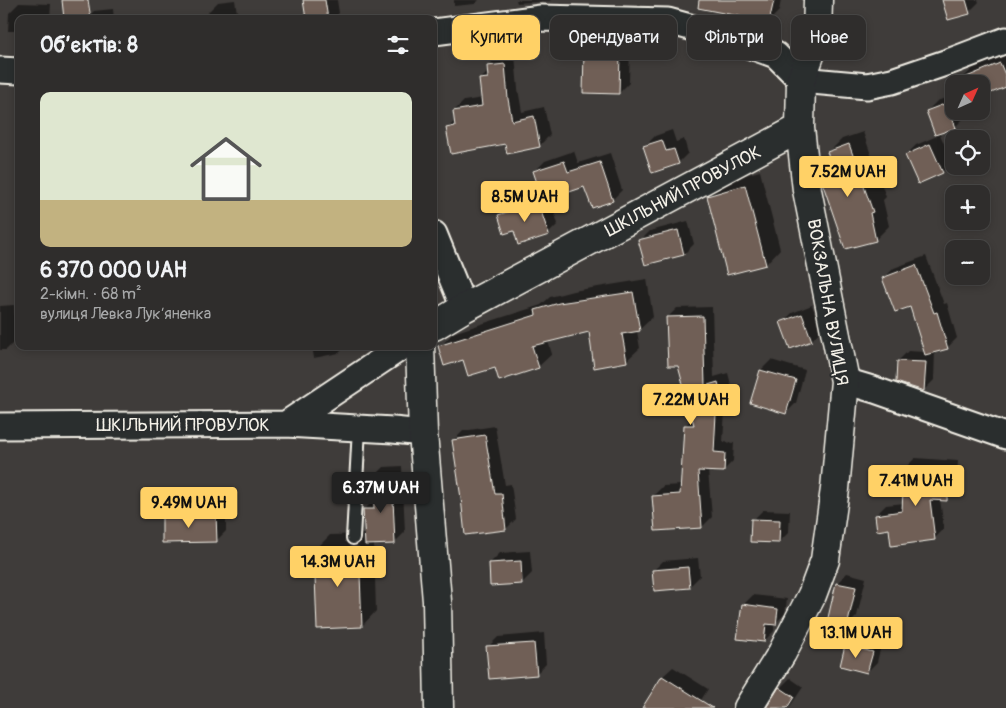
<!DOCTYPE html>
<html lang="uk">
<meta charset="utf-8">
<style>
body{margin:0;font-family:Pangolin,sans-serif;background:#373534;color:#f1f3f6;height:100vh;display:flex;flex-direction:column;font-size:19px;white-space:nowrap}
*{box-sizing:border-box;margin:0}
p{font-size:16px;color:#a7a8a9}
.icon{flex:none;width:28px;height:28px;fill:none;stroke:currentColor;stroke-width:2;stroke-linecap:round;stroke-linejoin:round}
.map{position:relative;flex:1;overflow:hidden}
.details{position:absolute;left:15px;top:15px;width:422px;height:335px;display:flex;flex-direction:column;background:#2f2d2c;border-radius:10px;box-shadow:0 2px 8px #0003,0 0 0 1px #4a4948}
.details>*{flex:none}
.top-card{position:absolute;left:452px;top:15px;width:475px;height:45px;display:flex;gap:10px}
.needle{width:32px;rotate:45deg}
.fabs{position:absolute;left:945px;top:75px;display:grid;gap:10px}
.fabs a{display:grid;place-items:center;width:45px;height:45px;border-radius:10px;background:#2f2d2c;box-shadow:0 2px 8px #0003,0 0 0 1px #4a4948;font-size:25px}
.price{position:absolute;translate:-50% -42px;padding:0 11px;border-radius:5px;background:#ffd166;color:#111;font-size:16px;line-height:32px;filter:drop-shadow(0 1px 2px #0008)}
.price::after{content:'';position:absolute;left:50%;top:30px;width:15px;height:11px;margin-left:-8px;background:inherit;clip-path:polygon(0 0,100% 0,50% 100%)}
.price.active{background:#222;color:#fff}
ul{padding:0;list-style:none}
li{display:grid;align-content:center;gap:10px;height:265px;padding:0 25px}
li span{display:grid;place-items:center;height:155px;border-radius:10px;color:#555}
li>.icon{margin-inline-start:auto}
span .icon{width:90px;height:90px;fill:#fffc;stroke-width:1}
li b{font-size:21px}
h2{display:flex;justify-content:space-between;align-items:center;height:60px;padding:0 25px;font-size:21px}
.pill{padding:0 18px;border-radius:10px;background:#2f2d2c;box-shadow:0 2px 8px #0003,0 0 0 1px #4a4948;font-size:18px;line-height:45px}
.pill.active{background:#ffd166;color:#111}
.map>svg:first-child{display:block}
.shadow{fill:#0007;fill-rule:evenodd}
.building{fill:#6f5e57;stroke:#f4f1e8}
.lines{fill:none;stroke-linecap:round;stroke-linejoin:round}
.lane-casing{stroke:#f4f1e8;stroke-width:16}
.street-casing{stroke:#f4f1e8;stroke-width:29}
.secondary-casing{stroke:#f4f1e8;stroke-width:31}
.lane{stroke:#2a2d2e;stroke-width:12}
.street{stroke:#2a2d2e;stroke-width:25}
.secondary{stroke:#2a2d2e;stroke-width:28}
.labels{text-anchor:middle;stroke-width:4;stroke-linejoin:round;paint-order:stroke}
.street-label{font-size:18px;fill:#f4f1e8;stroke:#2a2d2e}
</style>
<div class="map">
<svg width="1006" height="708" viewBox="0 0 1006 708">
<rect width="100%" height="100%" fill="#3f3c3a"/>
<filter id="ink" filterUnits="userSpaceOnUse"><feTurbulence type="fractalNoise" baseFrequency=".02" numOctaves="2"/><feDisplacementMap in="SourceGraphic" scale="10" xChannelSelector="R" yChannelSelector="G"/><feConvolveMatrix kernelMatrix="1 2 1 2 8 2 1 2 1" color-interpolation-filters="sRGB"/></filter>
<g filter="url(#ink)">
<path class="shadow" d="M235,0l3,19h-29l-1,-7 10,-10z
M305,0h32l2,13 -6,6h-25z
M454,0h25l-4,4 -21,2z
M516,0h35l-1,1 -33,2z
M728,0h53l-2,11 -10,10z
M943,0h35l1,2 -10,10z
M19,3l32,1 -1,15h-31v12h-11l1,-18z
M113,9l1,10h-28l8,-8z
M595,42l35,2 -1,39 -10,10 -34,-41z
M515,55l3,34 4,23 22,-5 6,28 -10,10 -32,7 -2,-9 -58,-15 8,-8 -2,-9 10,-10 19,-3 -2,-19 8,-8 -1,-5 10,-10z
M1006,55v30l-42,-1 -2,-5 10,-10z
M954,95v16h10l2,5 -10,10 -17,6 13,30 -10,10 -36,-17 10,-10 21,-9 -10,-25 10,-10z
M672,130l4,12 8,-3 4,14 -10,10 -33,-17 10,-10z
M863,132l23,65 -3,3 6,26 -14,14 -53,-71 9,-9 -3,-7 14,-14z
M574,151l4,12 32,-10 12,37 -10,10 -27,-14 -35,12 8,26 -10,10 -33,-4 -16,-14 10,-10 34,-11 -8,-24 10,-10z
M760,171l20,78 -14,15 -58,-68 15,-15z
M688,221l6,23 -10,10 -38,10 -6,-23 10,-10z
M926,256l18,48 3,-1 10,35 -10,10 -12,3 -1,29 -10,10 -26,-29 10,-10 17,1 -14,-47 -27,-27 10,-10z
M647,279l6,38 -14,13 -2,1 3,17 -14,13 -36,-30 -42,10 4,13 -14,13 -43,-1 -31,-7 -24,-12 13,-14 88,-28 9,-8 23,-6z
M14,305l2,35 -10,10h-6v-44z
M812,305l9,25 -9,10 -30,-17 10,-10z
M712,307l2,70 14,-4 7,27 -10,10 -2,32 11,1 -1,18 -10,10 -15,-1 4,47 -10,10 -49,-31 10,-10 19,-1 3,-59 8,-9 -26,-99 10,-10zM692,420h2l3,13h-4z
M312,346h34l-7,7 -25,5z
M771,360l34,10 -9,33 -10,10 -34,-11 9,-32z
M495,426l10,59 6,-1 5,35 -10,10 -53,-88 10,-10z
M915,458l43,3 -2,29 -10,10 -6,-1 4,30 -10,10 -44,-11 -14,-13 10,-10 18,-2 1,-35z
M402,466l3,66 -10,10 -21,1 2,68 -14,15 -47,-76 15,-15 35,-1 -1,-24 11,-11 -1,-22 10,-10z
M226,504v27l-10,10 -53,-26 10,-10z
M763,510l27,1 -1,21 -10,10 -26,-22z
M530,551l2,22 -10,10 -32,-20 10,-10z
M698,558l2,18 -10,10 -37,-15 10,-10z
M847,573l19,5 -9,38 -10,10 -19,-5 9,-38z
M753,595l34,4 -2,15 -11,10v7l-10,10 -21,-36z
M544,633l2,31 -10,10 -48,-27 10,-10z
M856,636l26,6 -5,20 -10,10 -21,-26z
M673,667l35,22 -12,19h-48l-4,-2 19,-30z
M790,678l13,9 -14,21h-21l12,-20z"/>
<path class="building" d="M62,0h26l3,19h-27z
M303,0h22l3,19h-22z
M699,0h75l-5,22 -71,-14z
M942,0h24l4,14 -22,6z
M584,52l36,1 -1,41 -36,-1z
M1000,63l6,14v10l-25,10v-13h-31z
M505,64l3,35 4,22 22,-5 6,31 -33,7 -2,-10 -54,10 -5,-26 9,-2 -2,-15 29,-5 -3,-27 9,-1 -1,-12z
M947,103l9,25 -21,7 -9,-24z
M662,140l4,11 8,-2 5,15 -27,9 -9,-27z
M849,144l24,68 -3,1 6,28 -31,8 -24,-70 -1,-10 12,-5 -5,-12z
M930,144l13,29 -25,11 -13,-29z
M564,161l4,11 32,-10 13,39 -21,7 -8,-21 -41,14 -10,-30z
M745,185l21,80 -39,10 -20,-79z
M538,202l11,33 -31,10 -4,-14 -10,3 -6,-19z
M678,230l6,25 -39,10 -7,-25z
M916,265l18,48 3,-1 11,37 -23,6 -15,-48 -15,5 -13,-34z
M633,292l7,39 -18,3 5,28 -33,6 -5,-36 -57,14 7,22 -40,13 -4,-13 -27,8 -5,-16 -19,6 -6,-20 98,-31 -1,-5 24,-7z
M802,314l10,27 -22,8 -10,-27z
M703,316l2,70 13,-4 7,30 -9,2 -2,38 11,1 -1,19 -26,-1 4,57 -47,3 -3,-35 28,-2 4,-69h10l-16,-59h-10l-2,-49z
M897,361l29,1 -2,29 -28,-9z
M760,370l36,10 -10,34 -36,-11z
M485,435l10,59h7l4,36 -41,5 -4,-37 -9,-58z
M904,468l44,2 -1,31 -17,-1 5,40 -44,6 -2,-17 -12,2 -2,-16 27,-4z
M373,476h19l3,68 -30,1 -2,-36h11z
M216,514l1,28 -55,1v-28z
M751,519l29,1 -1,23 -29,-1z
M359,548l3,79 -45,2 -3,-79z
M521,561l1,23 -32,2 -1,-23z
M688,567l2,21 -36,3 -2,-21z
M836,583l20,4 -9,40 -20,-5z
M742,604l36,5 -2,16 -10,-1 -2,18 -27,-3z
M534,643l3,32 -48,4 -3,-33z
M845,645l28,7 -6,21 -27,-7z
M662,676l51,32h-71z
M779,687l15,10 -7,11h-21z"/>
<g class="lines">
<defs>
<path id="lane" d="M353,538l6,-110"/>
<path id="street" d="M434,32l107,-14 127,3 58,16 50,18 25,25 66,6 25,-5 59,-20 55,-21
M0,70l19,1
M434,234l30,74
M845,381l30,9 131,46
M286,424l117,-78
M0,426l286,-2 107,6 30,3"/>
<path id="secondary" d="M434,326l30,-18 336,-180
M420,346l3,87 14,168 2,107
M748,708l34,-55 30,-58 13,-35 10,-71 10,-108 -38,-191 -7,-62 1,-48 16,-44 1,-36"/>
</defs>
<use href="#lane" class="lane-casing"/>
<use href="#street" class="street-casing"/>
<use href="#secondary" class="secondary-casing"/>
<use href="#lane" class="lane"/>
<use href="#street" class="street"/>
<use href="#secondary" class="secondary"/>
</g>
</g>
<g class="labels">
<g class="street-label">
<text transform="translate(683 191) rotate(-28)" y="6">ШКІЛЬНИЙ ПРОВУЛОК</text>
<text transform="translate(828 302) rotate(80)" y="6">ВОКЗАЛЬНА ВУЛИЦЯ</text>
<text x="183" y="431">ШКІЛЬНИЙ ПРОВУЛОК</text>
</g>
</g>
</svg>
<div class="fabs">
<a><svg class="needle" viewBox="-14 -14 28 28"><path d="M0-13l5 13h-10z" fill="#e53935"/><path d="M0 13l5-13h-10z" fill="#a7a8a9"/></svg></a>
<a><svg class="icon" aria-label="locate" viewBox="0 0 24 24"><circle cx="12" cy="12" r="6"/><path d="M12 2v4M12 18v4M2 12h4M18 12h4"/></svg></a>
<a>+</a>
<a>−</a>
</div>
<b class="price" style="left:848px;top:198px">7.52M UAH</b>
<b class="price" style="left:525px;top:223px">8.5M UAH</b>
<b class="price" style="left:691px;top:426px">7.22M UAH</b>
<b class="price" style="left:916px;top:507px">7.41M UAH</b>
<b class="price active" style="left:381px;top:514px">6.37M UAH</b>
<b class="price" style="left:189px;top:529px">9.49M UAH</b>
<b class="price" style="left:338px;top:588px">14.3M UAH</b>
<b class="price" style="left:856px;top:659px">13.1M UAH</b>
<div class="top-card">
<a class="pill active">Купити</a>
<a class="pill">Орендувати</a>
<a class="pill">Фільтри</a>
<a class="pill">Нове</a>
</div>
<section class="details">
<h2>Об’єктів: 8<svg class="icon" aria-label="filters" viewBox="0 0 24 24"><path d="M4 7h16M4 17h16"/><circle cx="9" cy="7" r="2"/><circle cx="15" cy="17" r="2"/></svg></h2>
<ul>
<li><span style="background:linear-gradient(#dfe7d0 70%,#c2b280 0)"><svg class="icon" aria-label="home" viewBox="0 0 24 24"><path d="M3 11l9-7 9 7M6 9v11h12V9"/></svg></span><div><b>6 370 000 UAH</b><p>2-кімн. · 68 m²</p><p>вулиця Левка Лукʼяненка</p></div></li>
</ul>
</section>
</div>
